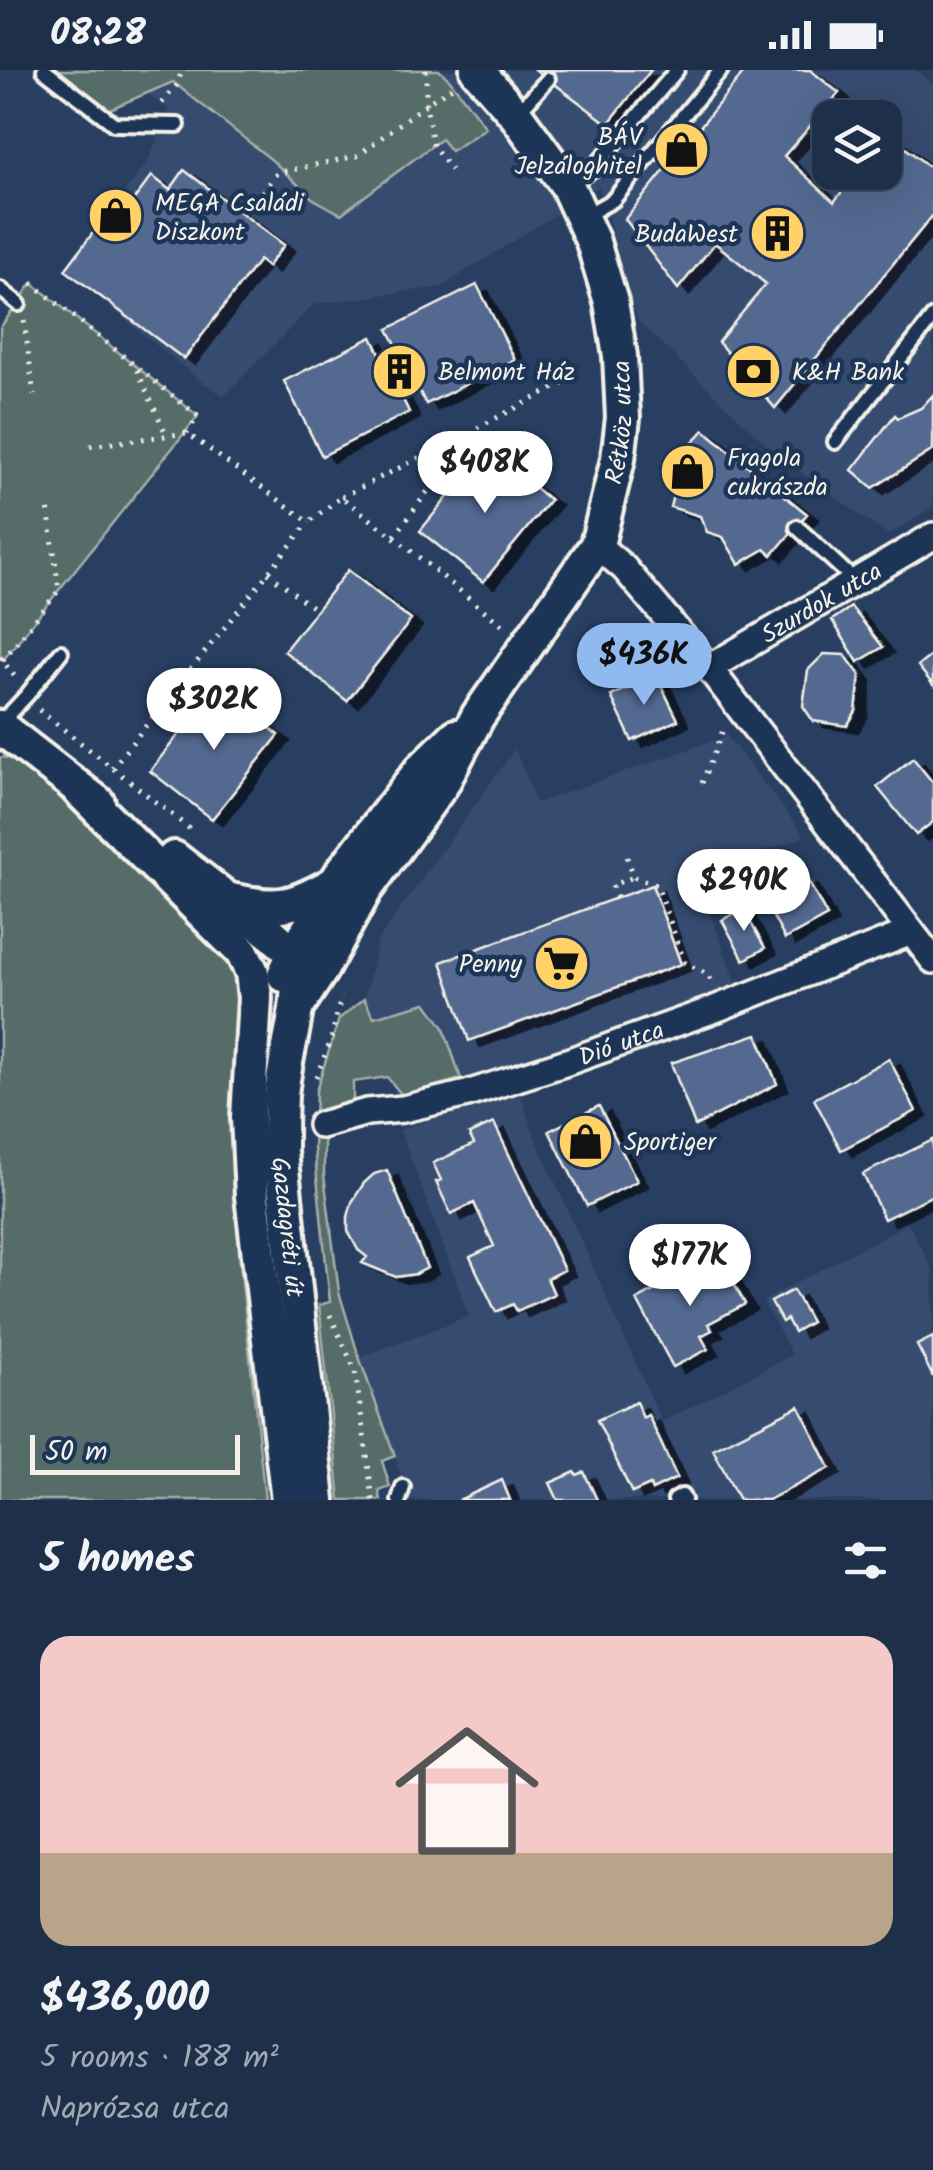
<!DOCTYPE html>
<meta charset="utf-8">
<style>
body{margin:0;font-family:Kalam,sans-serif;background:#2b3b54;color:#f1f3f6;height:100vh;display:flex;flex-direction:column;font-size:38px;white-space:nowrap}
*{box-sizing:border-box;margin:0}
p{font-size:32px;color:#a1a9b5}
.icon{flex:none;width:55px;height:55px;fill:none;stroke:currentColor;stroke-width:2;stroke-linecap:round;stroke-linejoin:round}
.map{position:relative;height:1430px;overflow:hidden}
.details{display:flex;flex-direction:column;background:#1e2f4a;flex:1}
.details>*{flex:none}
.fabs{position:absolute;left:812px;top:30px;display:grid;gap:20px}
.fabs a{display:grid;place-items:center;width:90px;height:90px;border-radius:20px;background:#1e2f4a;box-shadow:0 10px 40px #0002,0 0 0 2px #3c4a62;font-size:50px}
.scale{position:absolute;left:30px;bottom:25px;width:210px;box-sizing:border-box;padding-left:10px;border:5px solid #f4f1e8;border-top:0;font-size:28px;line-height:35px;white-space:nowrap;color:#f4f1e8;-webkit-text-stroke:8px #1d3557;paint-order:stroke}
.price{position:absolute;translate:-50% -85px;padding:0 22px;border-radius:35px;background:#fff;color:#222;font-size:32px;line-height:65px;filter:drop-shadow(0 2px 5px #0008)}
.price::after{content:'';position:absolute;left:50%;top:60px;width:30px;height:22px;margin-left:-15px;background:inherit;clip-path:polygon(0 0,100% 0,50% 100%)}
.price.selected{background:#90b9f0;color:#111}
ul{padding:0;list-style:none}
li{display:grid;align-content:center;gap:20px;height:530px;padding:0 40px}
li+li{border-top:2px solid #3c4a62}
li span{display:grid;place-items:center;height:310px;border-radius:30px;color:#555}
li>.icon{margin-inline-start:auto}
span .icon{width:180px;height:180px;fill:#fffc;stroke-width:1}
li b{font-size:42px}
h2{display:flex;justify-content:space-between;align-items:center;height:120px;padding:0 40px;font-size:42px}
.status{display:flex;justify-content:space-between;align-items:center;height:70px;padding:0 50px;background:#1e2f4a;direction:ltr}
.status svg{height:28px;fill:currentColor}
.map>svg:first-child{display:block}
.built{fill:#354c70;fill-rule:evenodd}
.green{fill:#576c68;stroke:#a6aea8;stroke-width:2.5}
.building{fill:#536990;stroke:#f4f1e8;stroke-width:2.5;filter:url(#shadow)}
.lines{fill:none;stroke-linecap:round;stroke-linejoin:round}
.service-casing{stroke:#f4f1e8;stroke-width:20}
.minor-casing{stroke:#f4f1e8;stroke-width:32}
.tertiary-casing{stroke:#f4f1e8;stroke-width:40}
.path{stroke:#f4f1e8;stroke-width:5;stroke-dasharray:2.5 8;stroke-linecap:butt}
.service{stroke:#1d3557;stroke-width:12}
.minor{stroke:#1d3557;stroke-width:25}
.tertiary{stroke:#1d3557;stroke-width:32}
.labels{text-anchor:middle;stroke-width:9;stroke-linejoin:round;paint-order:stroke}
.poi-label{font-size:25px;fill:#f4f1e8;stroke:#1d3557;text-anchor:start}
.street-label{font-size:25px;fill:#f4f1e8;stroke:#1d3557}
</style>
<div class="status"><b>08:28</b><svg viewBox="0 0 49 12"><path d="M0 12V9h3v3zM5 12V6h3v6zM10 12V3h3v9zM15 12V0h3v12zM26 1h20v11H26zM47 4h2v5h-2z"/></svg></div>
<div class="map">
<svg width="933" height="1430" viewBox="0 0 933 1430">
<defs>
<filter id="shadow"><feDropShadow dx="11" dy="6" stdDeviation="0" flood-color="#0009"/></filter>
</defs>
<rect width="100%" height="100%" fill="#283f62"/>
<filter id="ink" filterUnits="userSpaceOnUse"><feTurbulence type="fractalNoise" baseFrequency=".01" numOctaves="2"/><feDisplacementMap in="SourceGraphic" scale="20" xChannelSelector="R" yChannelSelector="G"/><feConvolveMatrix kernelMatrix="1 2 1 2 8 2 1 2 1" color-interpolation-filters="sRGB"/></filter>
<g filter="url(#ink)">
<path class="built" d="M117,0h799l17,14v423l-45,28 -110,-79 -140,-135 -39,-134 -158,100 -127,17 -90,92 -26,-17 -133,-109 83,-109 21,-51zM830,48h55v54h-55z
M727,666l78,100 -109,41 52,137 -110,41 -118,37 15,45 127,285 130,-67 -29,-54 145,-78 25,47v230h-525l-13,-44 -36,-99 110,-41 -69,-186 70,-24 -27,-80 -70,-8 -9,-19 14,-59 137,-191 21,54z"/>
<path class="green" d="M56,0h383l11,10 36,48 -35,23 -10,-12 -100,75 -29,-16 -39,-37 -100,-79 -63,27h-6z
M32,213l166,133 -195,244 -3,-2v-330z
M2,687l13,2 14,9 83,79 102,87 28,40 -10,130 7,149 26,247h-265v-742z
M364,929l10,18 52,-14 17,23 18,53 -59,16 -15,-18 -34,5v19l-29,10v64l15,117 20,65 36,99 -13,5 8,26 -11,4 2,9h-41l-21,-195 11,-3 -16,-154 2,-57 23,-72z"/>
<path class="building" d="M536,0h115l-43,54z
M746,0h64l29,23 -55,63 50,46 23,-30h28v-35l3,-3 45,36v45l-158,193 -57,-66 48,-58 -51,-41 -37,46 -53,-70z
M184,100l100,75 -17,22 -8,-7 -75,99 -119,-89 54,-72 10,8 23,-30 18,14z
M477,215l38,75 -89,44 -17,-33 -16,8 16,33 -87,44 -38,-75 88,-44 16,33 17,-8 -17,-33z
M933,325v55l-60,38 -21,-18 43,-55 3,3 23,-10z
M704,360l103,84 -35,41 -7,-6 -26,15 -16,-27 -16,-5 -7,-16 -30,-9 15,-56z
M487,379l63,51 -67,82 -63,-51z
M348,500l63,50 -64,81 -63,-50z
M851,537l32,40 -25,15 -26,-42z
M824,584l21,1 15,20 -4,36 -9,15 -34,-5 -10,-15 5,-36z
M933,584v31l-15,-19z
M656,605l22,45 -46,21 -21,-45z
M216,617l63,48 -67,84 -62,-48z
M913,688l20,25v39l-17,13 -39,-48z
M729,798l11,24 -24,11 -11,-24z
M785,801l9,15 13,-7 20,37 -42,23 -21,-39 11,-6 -8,-14z
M652,815l29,79 -212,77 -28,-79z
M743,839l22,39 -21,12 -22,-40z
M757,964l20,50 -82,42 -24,-63z
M889,989l27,52 -75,39 -27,-51z
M599,1036l38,75 -50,25 -38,-75z
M494,1053l70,147 -17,8 7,16 -37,17 -4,-7 -17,8 -26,-55 24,-11 -20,-43 -23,11 -15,-32 5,-2 -8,-17 41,-19 -5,-10z
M933,1070v55l-49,24 -21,-45z
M387,1100l40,98 -11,6 -20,3 -34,-14 5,-6 -9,-7 -10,-19v-14l4,-15 12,-19 10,-9z
M719,1186l26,48 -37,20 4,6 -11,6 7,13 -35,18 -36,-67z
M793,1220l18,32 -17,10 -7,-13 -5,3 -11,-20z
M933,1267v40l-16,-32z
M636,1332l7,16 5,-3 29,63 -25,12 -2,-5 -18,8 -35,-73z
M799,1336l31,62 -62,32h-29l-26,-51z
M575,1402l2,3 7,-3 13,28h-39l-8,-17z
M502,1410l8,20h-51z"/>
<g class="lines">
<defs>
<path id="service" d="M44,0l70,54 64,1
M516,45l32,-36
M569,114l24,-15 84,-99
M583,147l30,-17 108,-130
M0,219l19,15
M835,372l98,-125
M797,457l59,55
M0,654l27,-29 34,-43
M399,1430l4,-13
M675,1430l7,-4 2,4"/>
<g id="minor">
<path d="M597,475l27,23 85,100 224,292"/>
<path id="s1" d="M709,598l224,-132"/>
<path id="s2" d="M321,1055l46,-13 36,-3 64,-15 100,-32 148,-53 196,-77"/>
</g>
<g id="tertiary">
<path d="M0,657l98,76"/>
<path d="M79,720l163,162 10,20 3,26 -7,120 4,78 36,304"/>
<path d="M174,788l98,76 22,20 19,11"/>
<path d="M230,830c50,10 60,8 105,-17"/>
<path id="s3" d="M294,884c12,48 -9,93 -13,142 -1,18 -1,37 -1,55l38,349"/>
<path d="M284,905l10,-21 48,-82 79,-102 35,-34"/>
<path id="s4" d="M298,935l23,-35 44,-80 77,-106 36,-68 119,-171 21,-86 5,-41 -3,-62 -9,-54 -18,-60 -26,-57 -51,-70 -39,-45"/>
</g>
</defs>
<use href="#service" class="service-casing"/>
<use href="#minor" class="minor-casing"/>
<use href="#tertiary" class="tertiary-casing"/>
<path class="path" d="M426,0v34l7,42 18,24
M162,33l15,-18 5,-15
M262,122l15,-19 80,-17 69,-52 29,-19
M32,213l166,133 -11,17
M24,251l10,74
M137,300l30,66
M90,376l97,-13 122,89 32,-25 53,40 79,-107 105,-54
M342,427l128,-65
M394,467l108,88
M268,503l48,37
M0,587l15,20
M3,590l56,-70 -11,-83
M39,640l156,123
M112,698l197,-246
M702,713l21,-53
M627,787l7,20 23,8 28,78 24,12 3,10
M617,828l-5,-13 22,-8
M316,1007l14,-34 11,-46
M330,1245l25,55 18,130"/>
<use href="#service" class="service"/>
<use href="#minor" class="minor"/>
<use href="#tertiary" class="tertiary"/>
</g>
</g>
<defs>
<symbol id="shop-disc" viewBox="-11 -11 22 22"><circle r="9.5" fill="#ffd166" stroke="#1d3557"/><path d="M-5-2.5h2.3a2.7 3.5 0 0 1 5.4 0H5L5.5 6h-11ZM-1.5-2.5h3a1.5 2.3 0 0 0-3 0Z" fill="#111"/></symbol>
<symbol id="building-disc" viewBox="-11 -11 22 22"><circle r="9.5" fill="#ffd166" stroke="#1d3557"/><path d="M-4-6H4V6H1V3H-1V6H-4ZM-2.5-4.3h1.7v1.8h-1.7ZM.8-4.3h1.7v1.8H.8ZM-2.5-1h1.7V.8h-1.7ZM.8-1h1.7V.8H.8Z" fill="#111"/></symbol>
<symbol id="bank-disc" viewBox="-11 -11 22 22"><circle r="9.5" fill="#ffd166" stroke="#1d3557"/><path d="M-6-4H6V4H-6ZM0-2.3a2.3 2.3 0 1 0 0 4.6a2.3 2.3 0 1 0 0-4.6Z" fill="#111"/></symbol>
<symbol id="supermarket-disc" viewBox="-11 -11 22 22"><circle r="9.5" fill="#ffd166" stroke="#1d3557"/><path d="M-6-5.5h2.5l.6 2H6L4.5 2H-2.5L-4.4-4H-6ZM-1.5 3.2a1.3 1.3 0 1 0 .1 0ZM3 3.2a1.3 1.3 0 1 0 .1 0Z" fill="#111"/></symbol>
</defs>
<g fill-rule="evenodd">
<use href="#shop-disc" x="650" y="48" width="63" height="63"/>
<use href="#shop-disc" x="84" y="114" width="63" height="63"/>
<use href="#building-disc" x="746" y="132" width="63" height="63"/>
<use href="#building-disc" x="368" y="270" width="63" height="63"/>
<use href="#bank-disc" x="722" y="270" width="63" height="63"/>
<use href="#shop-disc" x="656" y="370" width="63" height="63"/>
<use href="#supermarket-disc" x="530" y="862" width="63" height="63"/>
<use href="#shop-disc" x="554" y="1040" width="63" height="63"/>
</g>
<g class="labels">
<g class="poi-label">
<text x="642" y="75" text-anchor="end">BÁV<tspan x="642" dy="29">Jelzáloghitel</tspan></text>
<text x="155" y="141">MEGA Családi<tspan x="155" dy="29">Diszkont</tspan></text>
<text x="738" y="172" text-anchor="end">BudaWest</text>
<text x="438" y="310">Belmont Ház</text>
<text x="792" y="310">K&amp;H Bank</text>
<text x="727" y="396">Fragola<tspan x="727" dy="29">cukrászda</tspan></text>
<text x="522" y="902" text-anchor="end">Penny</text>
<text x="624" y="1080">Sportiger</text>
</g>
<g class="street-label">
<text dy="9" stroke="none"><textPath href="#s4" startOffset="675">Rétköz utca</textPath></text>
<text dy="9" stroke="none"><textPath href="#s1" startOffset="130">Szurdok utca</textPath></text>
<text dy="9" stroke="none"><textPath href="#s2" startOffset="312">Dió utca</textPath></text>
<text dy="9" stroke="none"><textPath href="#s3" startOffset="275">Gazdagréti út</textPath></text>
</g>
</g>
</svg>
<div class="fabs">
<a><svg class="icon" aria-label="layers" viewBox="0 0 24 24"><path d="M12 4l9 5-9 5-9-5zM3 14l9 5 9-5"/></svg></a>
</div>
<div class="scale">50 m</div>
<b class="price" style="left:485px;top:446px">$408K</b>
<b class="price selected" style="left:644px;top:638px">$436K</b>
<b class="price" style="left:214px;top:683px">$302K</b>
<b class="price" style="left:744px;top:864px">$290K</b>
<b class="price" style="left:690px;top:1239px">$177K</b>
</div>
<section class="details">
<h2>5 homes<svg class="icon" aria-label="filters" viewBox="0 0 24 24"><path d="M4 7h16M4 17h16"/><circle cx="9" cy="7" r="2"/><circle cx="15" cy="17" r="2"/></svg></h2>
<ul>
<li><span style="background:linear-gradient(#f6c9c9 70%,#b9a48a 0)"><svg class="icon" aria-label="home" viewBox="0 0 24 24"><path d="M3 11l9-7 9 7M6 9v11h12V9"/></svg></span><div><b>$436,000</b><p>5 rooms · 188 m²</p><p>Naprózsa utca</p></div></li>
</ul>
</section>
